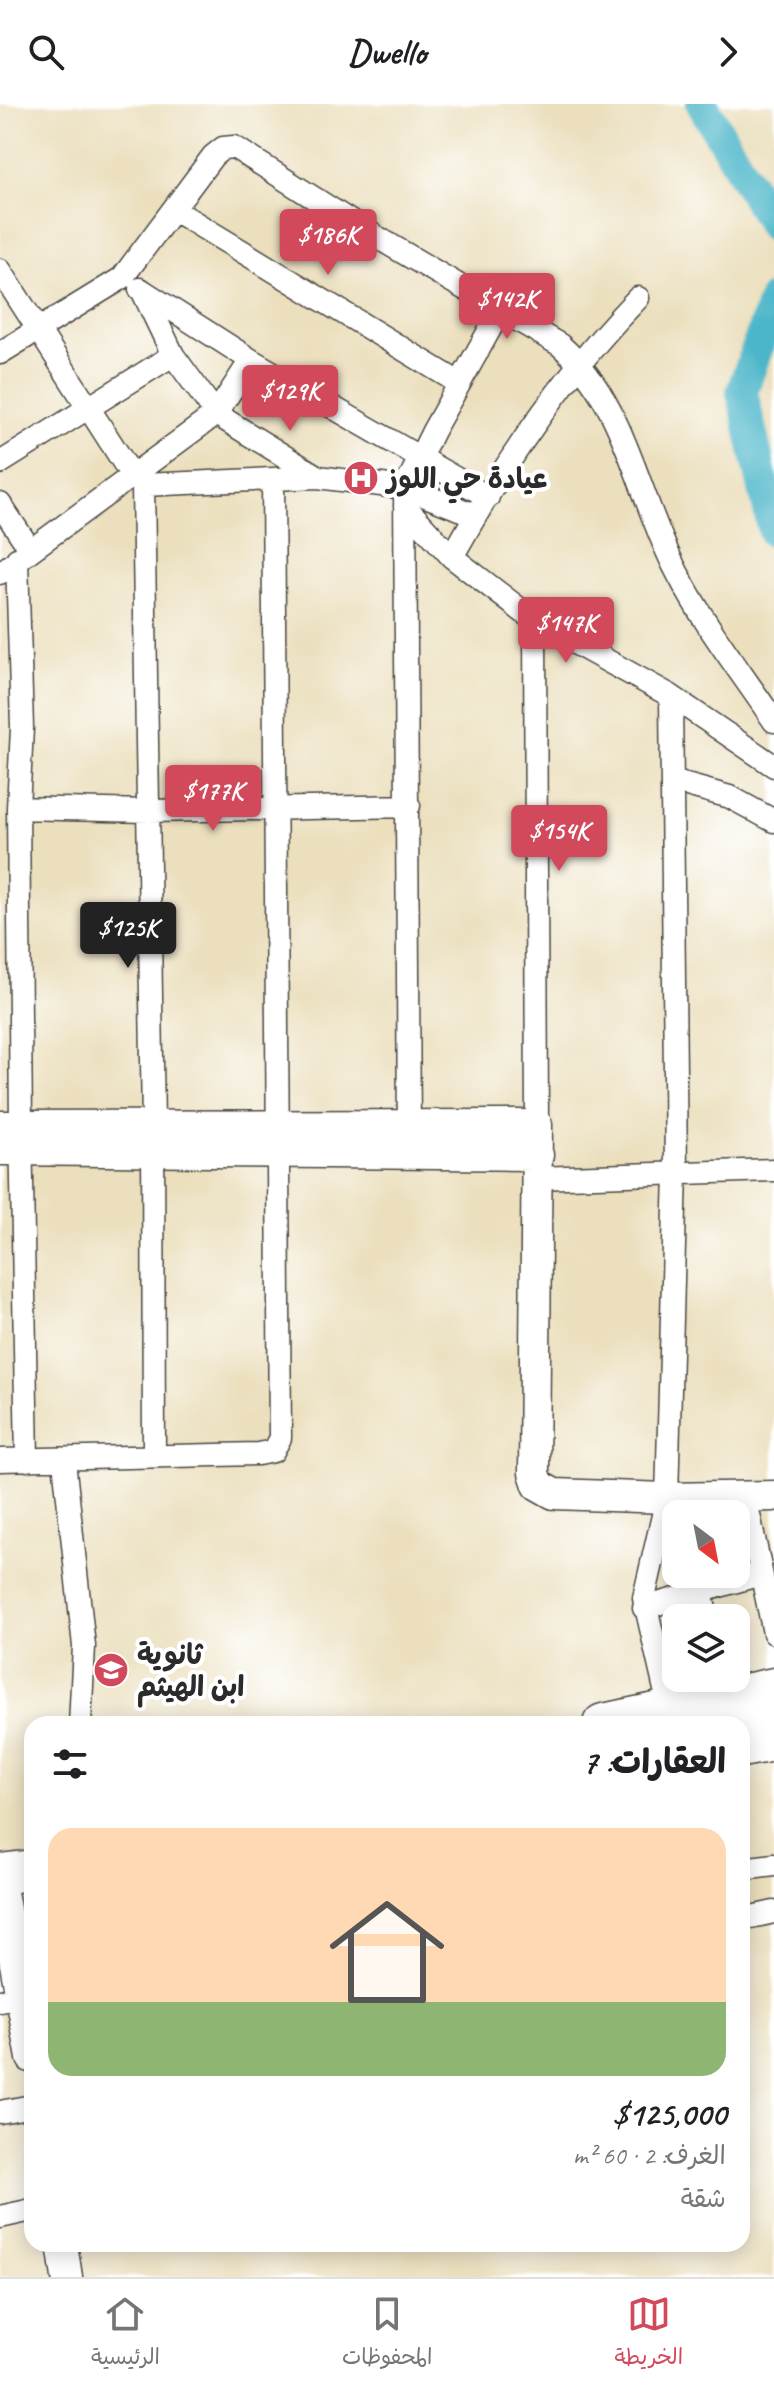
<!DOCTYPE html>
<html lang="ar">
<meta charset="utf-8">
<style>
body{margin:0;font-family:Caveat,"Playpen Sans Arabic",sans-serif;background:#f2f2f2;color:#202124;direction:rtl;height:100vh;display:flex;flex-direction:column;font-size:30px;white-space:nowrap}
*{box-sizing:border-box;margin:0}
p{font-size:26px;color:#757577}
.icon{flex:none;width:44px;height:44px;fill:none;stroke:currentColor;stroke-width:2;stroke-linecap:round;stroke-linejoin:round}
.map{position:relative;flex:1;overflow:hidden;direction:ltr}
.details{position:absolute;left:24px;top:1612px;width:726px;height:536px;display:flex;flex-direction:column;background:#fff;border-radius:24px;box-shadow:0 4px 20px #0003;direction:rtl}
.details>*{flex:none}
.needle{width:52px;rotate:148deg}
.buttons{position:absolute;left:662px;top:1396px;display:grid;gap:16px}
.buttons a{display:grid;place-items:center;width:88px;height:88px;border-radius:16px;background:#fff;box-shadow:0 4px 20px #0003;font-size:40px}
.price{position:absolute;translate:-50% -68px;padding:0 18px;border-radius:8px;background:#d1495b;color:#fff;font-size:26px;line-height:52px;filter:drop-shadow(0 2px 4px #0008)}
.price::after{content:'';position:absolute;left:50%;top:48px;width:24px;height:18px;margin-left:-12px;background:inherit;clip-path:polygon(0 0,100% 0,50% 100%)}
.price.active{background:#222;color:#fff}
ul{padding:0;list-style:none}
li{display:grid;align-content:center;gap:16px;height:424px;padding:0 24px}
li+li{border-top:2px solid #e0e0e0}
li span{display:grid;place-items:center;height:248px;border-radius:24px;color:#555}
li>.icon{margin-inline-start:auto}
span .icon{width:144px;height:144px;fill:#fffc;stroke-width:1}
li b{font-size:34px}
h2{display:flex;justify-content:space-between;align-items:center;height:96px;padding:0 24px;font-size:34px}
header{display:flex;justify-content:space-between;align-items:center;height:104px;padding:0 24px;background:#fff;font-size:36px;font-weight:700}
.dock{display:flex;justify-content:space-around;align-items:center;height:112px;border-top:2px solid #e0e0e0;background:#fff;font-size:22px;color:#757577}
.dock a{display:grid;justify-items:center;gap:4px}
.dock .active{color:#d1495b}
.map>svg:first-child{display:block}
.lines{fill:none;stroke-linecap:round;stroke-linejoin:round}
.river{stroke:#4cb6c9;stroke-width:32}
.street-casing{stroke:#484641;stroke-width:25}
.secondary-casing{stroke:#484641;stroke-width:33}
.highway-casing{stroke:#484641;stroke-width:43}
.street{stroke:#fff;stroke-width:22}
.secondary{stroke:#fff;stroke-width:30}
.highway{stroke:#fff;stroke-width:40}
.labels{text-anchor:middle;stroke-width:8;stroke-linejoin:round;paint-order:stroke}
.poi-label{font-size:28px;font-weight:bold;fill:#2b2b2b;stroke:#fff;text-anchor:start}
</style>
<header><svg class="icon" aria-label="forward" viewBox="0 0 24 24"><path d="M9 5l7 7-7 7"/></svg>Dwello<svg class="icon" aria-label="search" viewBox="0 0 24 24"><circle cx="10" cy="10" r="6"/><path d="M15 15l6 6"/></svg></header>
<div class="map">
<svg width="774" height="2173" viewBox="0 0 774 2173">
<rect width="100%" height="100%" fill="#fff"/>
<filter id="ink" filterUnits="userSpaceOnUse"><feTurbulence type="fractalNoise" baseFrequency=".0125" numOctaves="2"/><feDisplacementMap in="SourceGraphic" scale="16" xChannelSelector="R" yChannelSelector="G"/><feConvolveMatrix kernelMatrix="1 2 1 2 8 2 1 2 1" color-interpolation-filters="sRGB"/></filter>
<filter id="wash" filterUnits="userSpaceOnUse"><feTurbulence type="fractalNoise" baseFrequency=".006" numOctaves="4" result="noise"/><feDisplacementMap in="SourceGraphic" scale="32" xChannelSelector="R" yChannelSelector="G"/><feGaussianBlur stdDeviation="1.8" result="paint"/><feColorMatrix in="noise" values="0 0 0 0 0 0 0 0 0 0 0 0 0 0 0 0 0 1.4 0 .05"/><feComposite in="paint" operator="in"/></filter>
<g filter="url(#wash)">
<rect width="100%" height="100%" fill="#ebdfbd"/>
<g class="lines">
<path class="river" d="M702,0l72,123
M774,195l-32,93 32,140"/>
</g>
</g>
<g filter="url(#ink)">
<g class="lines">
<defs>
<path id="street" d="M174,106l285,173
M0,166l131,204 12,11 175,-8
M140,185l111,71 237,137
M142,186l31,65 43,59 102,63 87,11 70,27
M0,249l122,-75 91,-122 10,-8 11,-1 119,76 207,122c67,59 77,151 117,227 27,53 64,100 97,149
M0,359l173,-108
M143,381l10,639 1,332
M0,400l30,45
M405,402l47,51 83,64 136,75 103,70
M452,453c51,-92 112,-183 186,-259
M17,455l5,169 -4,80 3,316 6,336
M0,469l216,-159 35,-54
M535,517l2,504
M671,592l5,476 -9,326 -23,100 28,122
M672,677l58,16 44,24
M18,704l130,3 261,-5
M409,1033l-4,-649 28,-57 67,-120
M537,1074l237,-8
M0,1356l258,-6 15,-3 7,-13 -7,-958
M64,1357l20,185 -4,78
M745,1392l29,137
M701,1488l6,26
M644,1504l117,-34
M742,1652l32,-6
M742,1765l32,-4
M742,1815l32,-7
M0,1897l32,-6
M0,2008l32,-6
M0,2113l32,-7"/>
<path id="secondary" d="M0,1022l537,-1 -3,348 4,12 16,9 113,4 107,-2
M0,1046l538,5
M0,1777l32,177
M62,2140l5,33"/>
<path id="highway" d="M603,1620l171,-36
M742,1622l32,-6
M0,1770l32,-4"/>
</defs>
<use href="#street" class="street-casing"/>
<use href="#secondary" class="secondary-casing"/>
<use href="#highway" class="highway-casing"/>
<use href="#street" class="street"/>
<use href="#secondary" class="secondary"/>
<use href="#highway" class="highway"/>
</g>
</g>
<defs>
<symbol id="hospital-disc" viewBox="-11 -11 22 22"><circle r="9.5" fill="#d1495b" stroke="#fff"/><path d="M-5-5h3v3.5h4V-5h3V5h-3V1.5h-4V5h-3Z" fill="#fff"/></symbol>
<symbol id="school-disc" viewBox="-11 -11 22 22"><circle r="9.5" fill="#d1495b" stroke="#fff"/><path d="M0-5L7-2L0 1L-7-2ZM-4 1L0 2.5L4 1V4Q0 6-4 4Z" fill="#fff"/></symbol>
</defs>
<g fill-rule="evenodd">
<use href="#hospital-disc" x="341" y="354" width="40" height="40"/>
<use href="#school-disc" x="91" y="1546" width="40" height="40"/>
</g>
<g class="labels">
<g class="poi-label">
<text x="387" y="384">عيادة حي اللوز</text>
<text x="137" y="1560">ثانوية<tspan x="137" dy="32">ابن الهيثم</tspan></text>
</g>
</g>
</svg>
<div class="buttons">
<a><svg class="needle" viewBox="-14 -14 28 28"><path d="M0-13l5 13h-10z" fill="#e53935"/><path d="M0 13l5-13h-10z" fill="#757577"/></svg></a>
<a><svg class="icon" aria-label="layers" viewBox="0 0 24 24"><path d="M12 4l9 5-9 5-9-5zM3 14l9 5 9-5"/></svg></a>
</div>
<b class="price" style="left:328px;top:173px">$186K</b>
<b class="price" style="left:507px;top:237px">$142K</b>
<b class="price" style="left:290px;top:329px">$129K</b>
<b class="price" style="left:566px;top:561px">$147K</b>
<b class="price" style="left:213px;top:729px">$177K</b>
<b class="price" style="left:559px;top:769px">$154K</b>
<b class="price active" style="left:128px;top:866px">$125K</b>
<section class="details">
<h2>العقارات: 7<svg class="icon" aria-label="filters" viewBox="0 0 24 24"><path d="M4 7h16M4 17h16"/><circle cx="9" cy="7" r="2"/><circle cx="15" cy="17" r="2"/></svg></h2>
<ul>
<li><span style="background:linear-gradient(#ffd9b3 70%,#8fb573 0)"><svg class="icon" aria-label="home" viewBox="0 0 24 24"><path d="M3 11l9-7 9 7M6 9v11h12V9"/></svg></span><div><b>$125,000</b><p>الغرف: 2 · 60 m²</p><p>شقة</p></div></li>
</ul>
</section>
</div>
<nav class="dock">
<a class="active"><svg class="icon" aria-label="map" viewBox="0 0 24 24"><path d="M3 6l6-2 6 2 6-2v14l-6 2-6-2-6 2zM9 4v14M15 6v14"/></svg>الخريطة</a>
<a><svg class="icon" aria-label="saved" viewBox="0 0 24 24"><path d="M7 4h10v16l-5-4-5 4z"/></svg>المحفوظات</a>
<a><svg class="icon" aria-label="home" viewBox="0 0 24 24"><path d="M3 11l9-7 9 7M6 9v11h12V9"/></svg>الرئيسية</a>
</nav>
